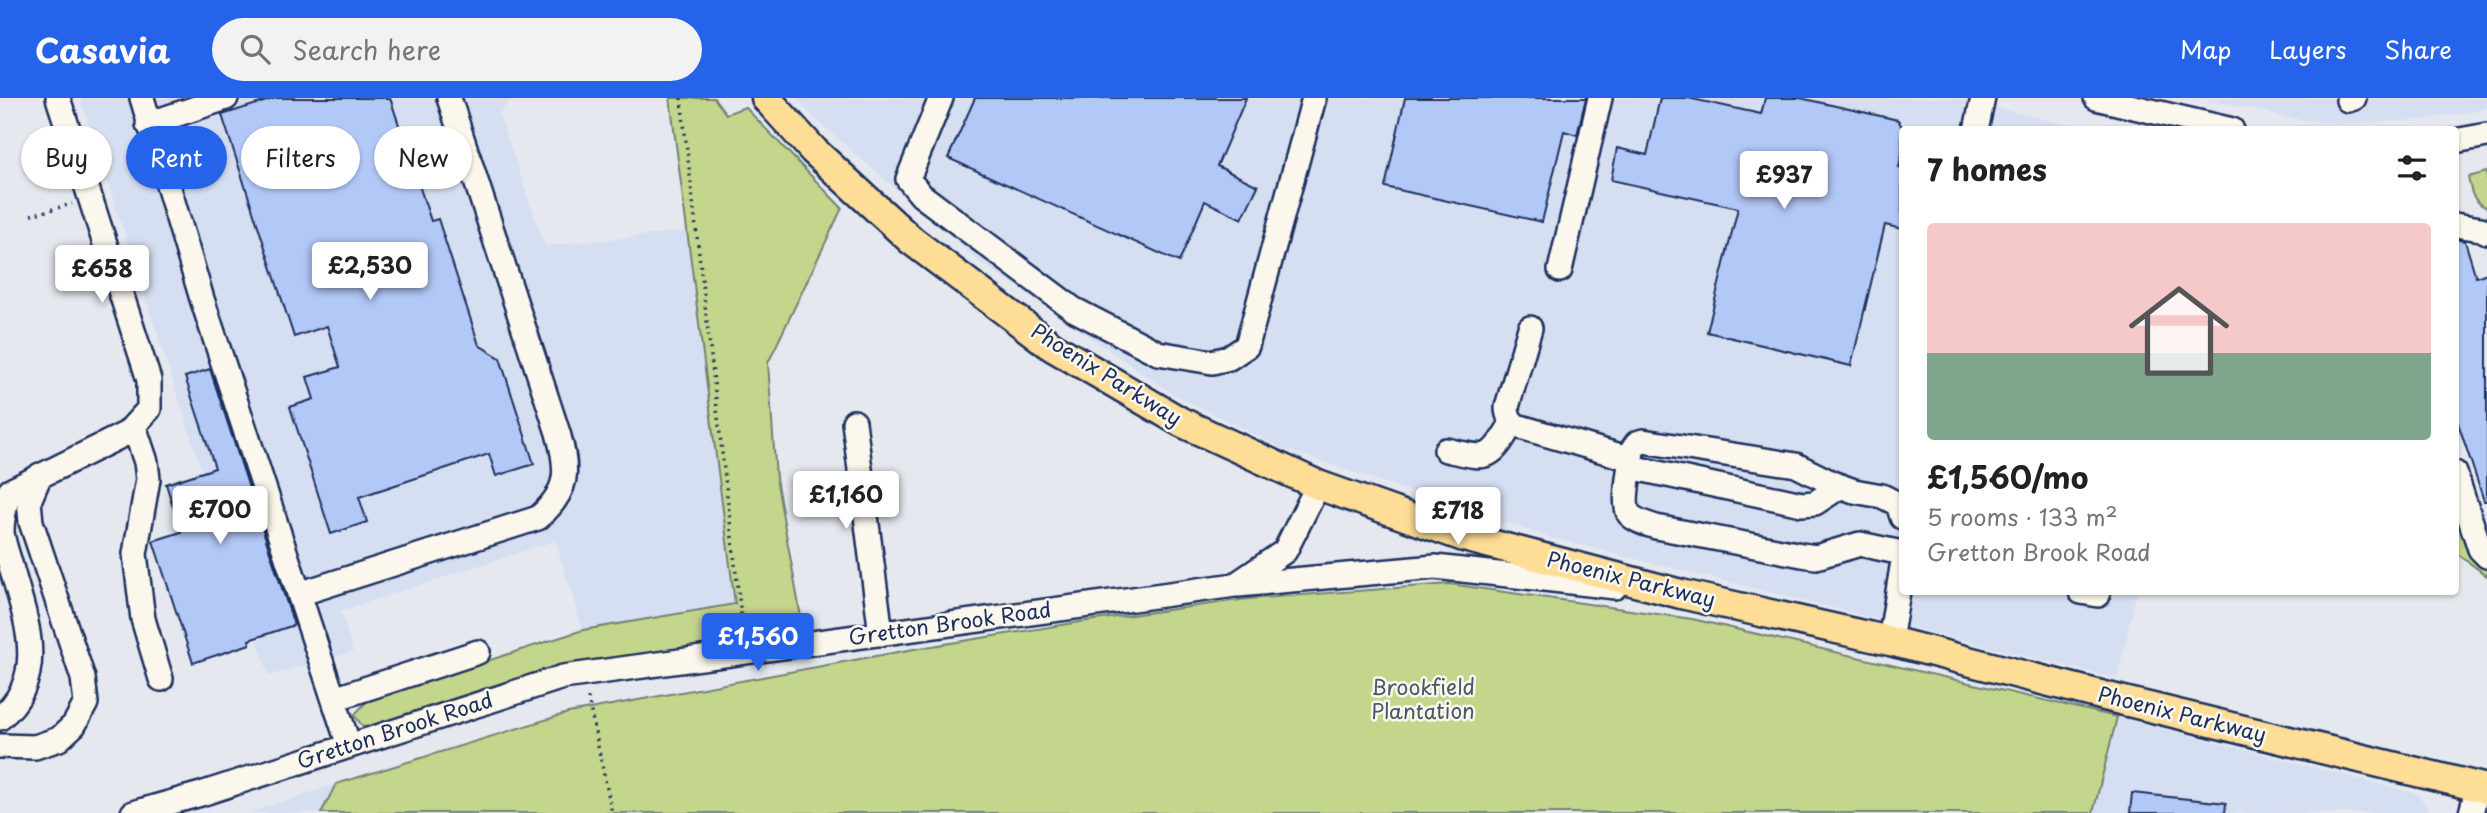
<!DOCTYPE html>
<meta charset="utf-8">
<style>
body{margin:0;font-family:"Playpen Sans",sans-serif;background:#f2f2f2;color:#202124;height:100vh;display:flex;flex-direction:column;font-size:26px;white-space:nowrap}
*{box-sizing:border-box;margin:0}
p{font-size:23px;color:#757577}
.icon{flex:none;width:38px;height:38px;fill:none;stroke:currentColor;stroke-width:2;stroke-linecap:round;stroke-linejoin:round}
.map{position:relative;flex:1;overflow:hidden}
.sheet{position:absolute;left:1899px;top:28px;width:560px;height:469px;display:flex;flex-direction:column;background:#fff;border-radius:7px;box-shadow:0 2px 5px #0004}
.sheet>*{flex:none}
.top-card{position:absolute;left:21px;top:28px;width:665px;height:63px;display:flex;gap:14px}
.price{position:absolute;translate:-50% -60px;padding:0 16px;border-radius:7px;background:#fff;color:#222;font-size:23px;line-height:46px;filter:drop-shadow(0 2px 4px #0008)}
.price::after{content:'';position:absolute;left:50%;top:42px;width:21px;height:16px;margin-left:-10px;background:inherit;clip-path:polygon(0 0,100% 0,50% 100%)}
.price.active{background:#2563eb;color:#fff}
ul{padding:0;list-style:none}
li{display:grid;align-content:center;gap:14px;height:371px;padding:0 28px}
li+li{border-top:2px solid #e0e0e0}
li span{display:grid;place-items:center;height:217px;border-radius:7px;color:#555}
li>.icon{margin-inline-start:auto}
span .icon{width:126px;height:126px;fill:#fffc;stroke-width:1}
li b{font-size:30px}
h2{display:flex;justify-content:space-between;align-items:center;height:84px;padding:0 28px;font-size:30px}
.pill{padding:0 24px;border-radius:32px;background:#fff;box-shadow:0 2px 5px #0004;font-size:24px;line-height:63px}
.pill.active{background:#2563eb;color:#fff}
header{display:flex;align-items:center;gap:42px;box-sizing:border-box;height:98px;padding:0 35px;background:#2563eb;color:#fff}
header strong{font-size:33px}
nav{display:flex;gap:38px;margin-inline-start:auto;font-size:24px}
.search{width:490px;height:63px;background:#f2f2f2;display:flex;align-items:center;gap:18px;box-sizing:border-box;padding:0 24px;border-radius:38px;color:#757577;font-size:26px}
.map>svg:first-child{display:block}
.built{fill:#d6dff1}
.green{fill:#c4d68b;stroke:#708274;stroke-width:2}
.building{fill:#b2c8f7;stroke:#1b2f5e;stroke-width:2}
.lines{fill:none;stroke-linecap:round;stroke-linejoin:round}
.minor-casing{stroke:#1b2f5e;stroke-width:28}
.major-casing{stroke:#1b2f5e;stroke-width:33}
.path{stroke:#1b2f5e;stroke-width:3.5;stroke-dasharray:2 5;stroke-linecap:butt}
.minor{stroke:#fbf7ec;stroke-width:23}
.major{stroke:#fedd96;stroke-width:28}
.labels{text-anchor:middle;stroke-width:5;stroke-linejoin:round;paint-order:stroke}
.street-label{font-size:21px;fill:#1b2f5e;stroke:#fbf7ec}
.park-label{font-size:21px;fill:#455969;stroke:#fbf7ec}
</style>
<header>
<strong>Casavia</strong>
<div class="search"><svg class="icon" aria-label="search" viewBox="0 0 24 24"><circle cx="10" cy="10" r="6"/><path d="M15 15l6 6"/></svg>Search here</div>
<nav><a>Map</a><a>Layers</a><a>Share</a></nav>
</header>
<div class="map">
<svg width="2487" height="715" viewBox="0 0 2487 715">
<rect width="100%" height="100%" fill="#e5e9ef"/>
<filter id="ink" filterUnits="userSpaceOnUse"><feTurbulence type="fractalNoise" baseFrequency=".0143" numOctaves="2"/><feDisplacementMap in="SourceGraphic" scale="14" xChannelSelector="R" yChannelSelector="G"/><feConvolveMatrix kernelMatrix="1 2 1 2 8 2 1 2 1" color-interpolation-filters="sRGB"/></filter>
<g filter="url(#ink)">
<path class="built" d="M80,0h432l-13,16 46,132 144,-15 49,373 -155,26 -28,-89 -214,70 12,41 -84,24z
M796,0h1158l132,31 -184,1v462h235l-20,87 -566,-141 -268,-89 -112,-56 -195,-134 -161,-140z
M2203,0h284v11l-64,11 -87,4 -52,-7z
M2117,619l301,77 13,19h-338z
M336,686l-15,29h-73z"/>
<path class="green" d="M670,0h44l12,16 19,-7 97,101 -74,155 8,115 28,156 -439,95 -11,-14 15,-16 214,-69 152,-26z
M2487,74v36c-15,-7 -16,-16 -19,-31z
M2455,407l32,48v23l-32,-24z
M1450,486l242,35 425,98 -24,96h-1772l15,-29 232,-71 346,-64 166,-27 167,-23z"/>
<path class="building" d="M276,0h114l41,123 7,-2 41,126 21,13 34,106 -38,12 -7,-22 -130,43 8,25 -36,12 -41,-127 24,-8 -7,-22 33,-10 -13,-41 -33,11 -72,-222z
M975,0h271l-29,68 41,20 -16,33 -37,-18 -26,61 -231,-104z
M1405,0h181l-9,37 -13,-4 -22,91 -157,-35z
M1660,0h28l73,16 4,-16h35l98,22 4,7v27l-3,13 3,1v61l-17,-4 -34,141 -144,-34 31,-124 -127,-28 6,-32 30,7z
M2455,141l10,2 11,36 11,-4v228h-3l-29,-87z
M210,271l84,256 -45,15 1,4 -57,19 -40,-122 28,-9 -15,-48 49,-16 -30,-91z
M2132,695l94,10 -1,10h-95z"/>
<g class="lines">
<defs>
<path id="minor" d="M142,0l60,201 147,447
M941,0l-33,81 13,16 152,114 85,44 54,9 17,-4 18,-12 67,-248
M2096,0l136,32
M2348,2l6,-2
M148,26l78,-26
M1976,32l7,-32
M2455,43l32,-6
M2455,127l26,4 6,3
M1560,172l40,-172
M1530,230l-23,79c0,9 3,14 10,19l114,33
M854,324l27,212
M134,328l12,36 2,17 -13,75 8,65 18,60
M1446,352c42,9 44,12 66,-27
M1630,369l172,37 13,-1 26,-17
M2455,375l25,76 7,7
M1902,419l-4,-13 -16,-8 -28,-5 -22,-8 -36,-18 -153,-24 -6,2 -5,7c-1,13 -10,53 -3,64 6,7 18,10 27,13l146,28 14,2 44,-13 42,9
M1238,487l197,-18 180,20
M2081,494l17,3
M299,496l239,-76c31,-27 31,-47 20,-85l-109,-335
M1890,543l12,-74
M334,601l144,-47
M0,620c51,-42 24,-103 10,-155 -3,-10 -7,-21 -8,-31 0,-15 3,-27 8,-41l117,-58 22,-24v-29l-91,-282
M0,648l35,1 24,-8 15,-14 12,-22 -3,-25 -52,-156 -2,-21 11,-26
M133,715l68,-19 362,-117 672,-92 50,-34 33,-66
M2471,715l7,-27"/>
<path id="major" d="M766,0l48,53 97,89 142,107 128,75 137,63 146,52 217,57 209,47 234,60 363,88"/>
</defs>
<use href="#minor" class="minor-casing"/>
<use href="#major" class="major-casing"/>
<path class="path" d="M681,0l62,535
M31,117l41,-11
M588,600l24,115"/>
<use href="#minor" class="minor"/>
<use href="#major" class="major"/>
</g>
</g>
<g class="labels">
<g class="street-label">
<text transform="translate(1106 277) rotate(32)" y="7">Phoenix Parkway</text>
<text transform="translate(1631 482) rotate(14)" y="7">Phoenix Parkway</text>
<text transform="translate(950 526) rotate(-8)" y="7">Gretton Brook Road</text>
<text transform="translate(2182 617) rotate(14)" y="7">Phoenix Parkway</text>
<text transform="translate(395 633) rotate(-18)" y="7">Gretton Brook Road</text>
</g>
<g class="park-label">
<text x="1423" y="597">Brookfield<tspan x="1423" dy="24">Plantation</tspan></text>
</g>
</g>
</svg>
<b class="price" style="left:1784px;top:113px">£937</b>
<b class="price" style="left:370px;top:204px">£2,530</b>
<b class="price" style="left:102px;top:207px">£658</b>
<b class="price" style="left:846px;top:433px">£1,160</b>
<b class="price" style="left:220px;top:448px">£700</b>
<b class="price" style="left:1458px;top:449px">£718</b>
<b class="price active" style="left:758px;top:575px">£1,560</b>
<div class="top-card">
<a class="pill">Buy</a>
<a class="pill active">Rent</a>
<a class="pill">Filters</a>
<a class="pill">New</a>
</div>
<section class="sheet">
<h2>7 homes<svg class="icon" aria-label="filters" viewBox="0 0 24 24"><path d="M4 7h16M4 17h16"/><circle cx="9" cy="7" r="2"/><circle cx="15" cy="17" r="2"/></svg></h2>
<ul>
<li><span style="background:linear-gradient(#f6c9c9 60%,#7fa58c 0)"><svg class="icon" aria-label="home" viewBox="0 0 24 24"><path d="M3 11l9-7 9 7M6 9v11h12V9"/></svg></span><div><b>£1,560/mo</b><p>5 rooms · 133 m²</p><p>Gretton Brook Road</p></div></li>
</ul>
</section>
</div>
